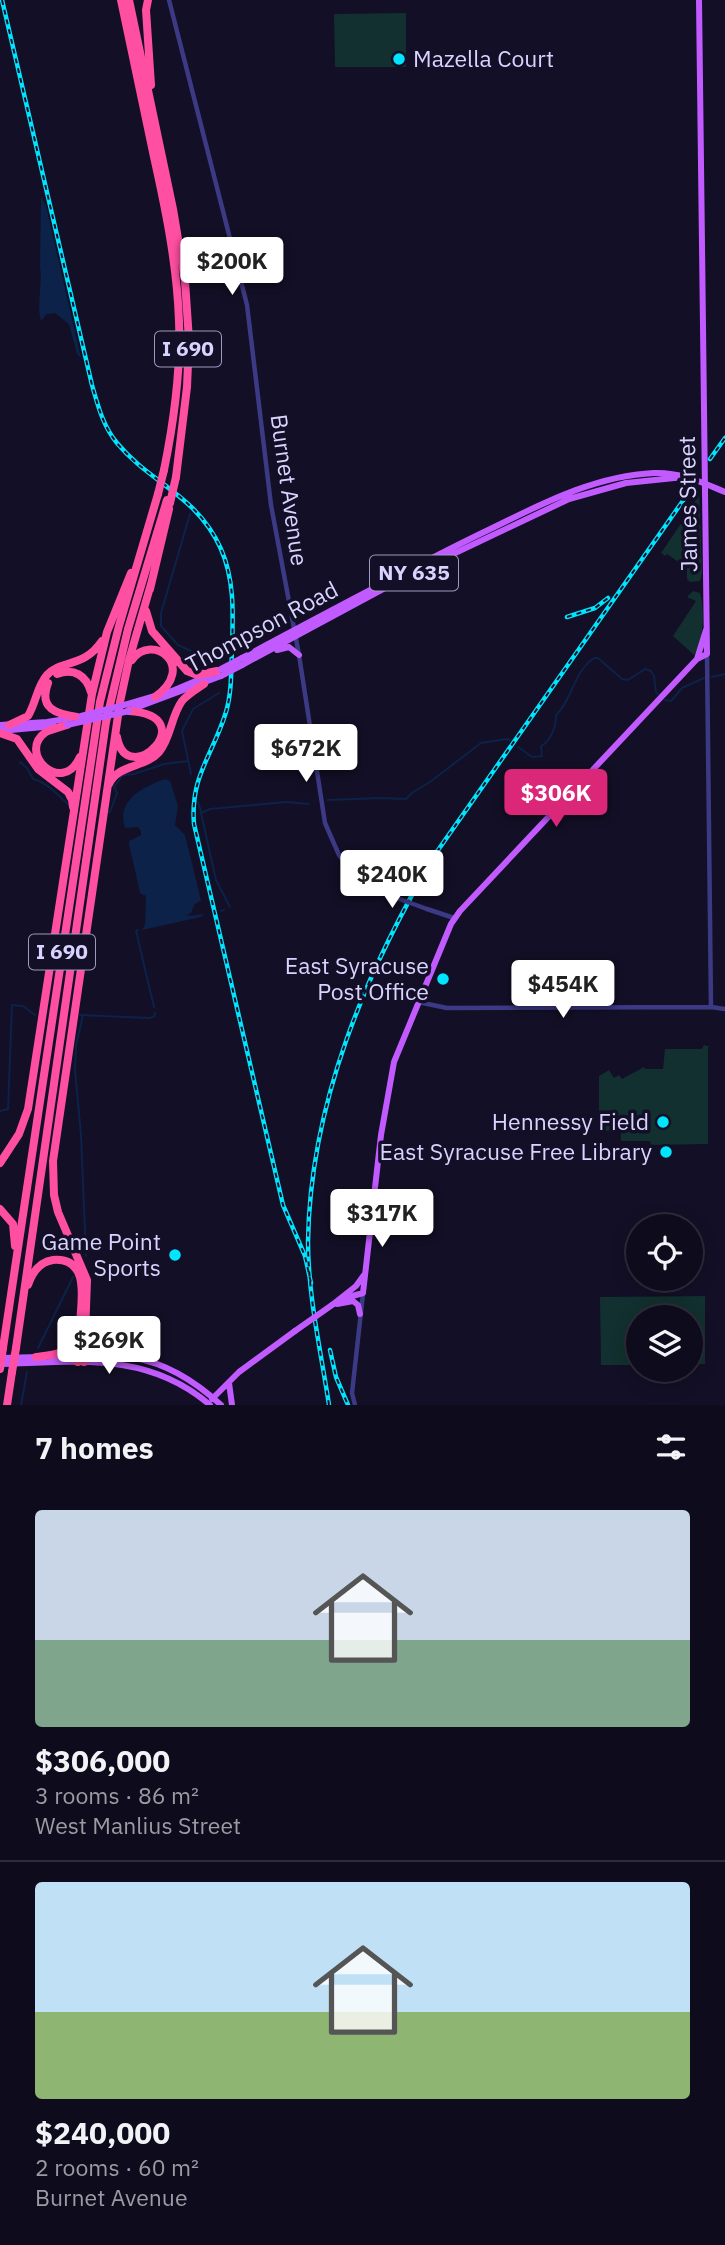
<!DOCTYPE html>
<meta charset="utf-8">
<style>
body{margin:0;font-family:"IBM Plex Sans",sans-serif;background:#1c1929;color:#f1f3f6;height:100vh;display:flex;flex-direction:column;font-size:26px;white-space:nowrap}
*{box-sizing:border-box;margin:0}
p{font-size:23px;color:#9b9ba3}
.icon{flex:none;width:38px;height:38px;fill:none;stroke:currentColor;stroke-width:2;stroke-linecap:round;stroke-linejoin:round}
.map{position:relative;height:1405px;overflow:hidden}
.sheet{display:flex;flex-direction:column;background:#0e0b1c;flex:1}
.sheet>*{flex:none}
.fabs{position:absolute;left:626px;top:1214px;display:grid;gap:14px}
.fabs a{display:grid;place-items:center;width:77px;height:77px;border-radius:50%;background:#0e0b1c;box-shadow:0 4px 18px #0003,0 0 0 2px #2e2b3b;font-size:35px}
.price{position:absolute;translate:-50% -60px;padding:0 16px;border-radius:7px;background:#fff;color:#222;font-size:23px;line-height:46px;filter:drop-shadow(0 2px 4px #0008)}
.price::after{content:'';position:absolute;left:50%;top:42px;width:21px;height:16px;margin-left:-10px;background:inherit;clip-path:polygon(0 0,100% 0,50% 100%)}
.price.selected{background:#db2777;color:#fff}
ul{padding:0;list-style:none}
li{display:grid;align-content:center;gap:14px;height:371px;padding:0 35px}
li+li{border-top:2px solid #2e2b3b}
li span{display:grid;place-items:center;height:217px;border-radius:7px;color:#555}
li>.icon{margin-inline-start:auto}
span .icon{width:126px;height:126px;fill:#fffc;stroke-width:1}
li b{font-size:30px}
h2{display:flex;justify-content:space-between;align-items:center;height:84px;padding:0 35px;font-size:30px}
.map>svg:first-child{display:block}
.green{fill:#12302f}
.water{fill:#0c2248}
.lines{fill:none;stroke-linecap:round;stroke-linejoin:round}
.stream{stroke:#0c2248;stroke-width:2}
.minor{stroke:#3d3a85;stroke-width:4.5}
.major{stroke:#c25bff;stroke-width:6}
.highway{stroke:#ff4fa3;stroke-width:8}
.rail-casing{stroke:#00e5ff;stroke-width:4.5}
.rail{stroke:#130f26;stroke-width:2;stroke-dasharray:5;stroke-linecap:butt}
.minor-bridge{stroke:#3d3a85;stroke-width:4.5}
.major-bridge{stroke:#c25bff;stroke-width:6}
.highway-bridge{stroke:#ff4fa3;stroke-width:8}
.poi-dot{fill:#00e5ff;stroke:#130f26;stroke-width:2.5}
.labels{text-anchor:middle;stroke-width:7;stroke-linejoin:round;paint-order:stroke}
.shield{fill:#130f26;stroke:#9e99be;stroke-width:2}
.shield-label{font-size:21px;font-weight:bold;fill:#d9d4ff}
.poi-label{font-size:23px;fill:#d9d4ff;stroke:#130f26;text-anchor:end}
.street-label{font-size:23px;fill:#d9d4ff;stroke:#130f26}
</style>
<div class="map">
<svg width="725" height="1405" viewBox="0 0 725 1405">
<rect width="100%" height="100%" fill="#130f26"/>
<path class="green" d="M406,13v54h-71l-1,-53z
M699,488l3,85 -2,8 -10,1 -3,-3v-11l-20,-14 -2,2 -4,-3 32,-47z
M693,591l7,2c5,17 4,46 -6,62l-21,-19 23,-35 -9,-4z
M704,1045l7,2h-3v97l-57,1 -1,-4h-29v-11l-22,1v-55l10,-6 5,8 5,-3 3,4 22,-12 1,2h18l2,-20h37z
M705,1296v68h-14v-46h-52v47h-38l-1,-68z"/>
<path class="water" d="M41,197l5,9 35,152 -4,-4 -8,-30 -14,-11 -8,1 -6,7c-5,-18 2,-37 -1,-53z
M165,779l5,2 8,25 -3,19 10,10 16,65 -7,5 -3,8 -5,3 18,-2 -3,3 -59,13 3,-5 1,-29 -6,-3 -11,-49v-3l12,-6v-4l-3,-4 -13,1c-9,-28 18,-41 40,-49z"/>
<g class="lines">
<path class="stream" d="M190,514l-29,99v13l17,19 26,12 1,5
M712,677l13,-3
M665,700l6,1 11,-13 22,-10
M518,747l14,10 10,-1 -1,-10c10,-5 15,-19 15,-31 17,-16 17,-43 38,-57h4l24,21 6,1 17,-11 6,2 3,5 2,16 2,2
M20,762l7,6 6,11c16,4 25,17 37,27
M191,774l-9,-43 11,-22 26,-16
M328,800l52,-2 26,1 7,-7 17,-10 51,-39 26,-4 3,1
M198,802l3,9
M108,812h2l7,-19 -3,-6 9,-12 11,-1 30,-10 24,-3
M230,907l-14,-27 -15,-67 9,-4 76,-7 23,2
M221,911l3,-1
M138,930l-2,1 18,76
M80,1015l69,3 5,-1 1,-4
M83,1015l-7,31 -1,24 6,65 5,121
M0,1111l8,-2 4,-104 11,1 12,9
M38,1348l35,-71
M21,1405l6,-33"/>
<path class="minor" d="M169,0l78,305 24,200 28,150 26,168 14,32 11,14 19,16
M707,654l4,353
M427,909l27,9
M418,1002l29,6 264,-1 14,2
M355,1405l-3,-12 11,-99"/>
<path class="major" d="M277,650l12,-3 10,8
M242,658c81,-43 160,-86 242,-126 54,-26 108,-56 170,-59 26,-1 47,9 71,19
M697,659l10,-5 -8,-654
M242,665l167,-90 160,-76 57,-16 58,-6
M128,704l44,-13 38,-16
M130,710l91,-34
M0,725l47,-3 25,-4
M0,731l54,-5
M363,1293l18,-158 13,-73 57,-138 9,-13 237,-252 9,-29
M342,1299l21,-6
M337,1304l16,-3 5,4 2,9
M332,1305l24,-19 8,-11
M51,1357h66
M0,1358l40,-1
M135,1358c33,6 61,24 86,47
M0,1364c77,-2 147,-13 210,41
M229,1383l3,22
M212,1399l27,-27 56,-41"/>
<path class="highway" d="M121,0c11,52 22,105 33,157 12,54 23,108 25,164 2,50 -5,100 -15,149
M129,0l44,209 12,72 4,59 -2,47 -11,90
M148,0l-2,10 5,75
M150,589l19,-80
M146,611l6,20 35,40 10,4 20,-4
M132,660c20,-28 66,6 23,37
M57,674c17,-6 29,1 34,18
M48,683c-10,26 9,31 29,34
M9,725l19,-9c8,-13 9,-30 19,-41 14,-16 36,-6 55,-34
M67,725c-6,2 -15,4 -21,7 -30,20 16,65 34,25
M0,733l17,6 21,30 30,23 4,8 1,7
M117,737c10,55 88,-21 12,-26
M109,784c9,-20 36,-16 50,-32 12,-14 12,-36 23,-51 6,-7 15,-12 22,-17
M0,1163l19,-29 9,-25 64,-415 15,-62 24,-59
M0,1209l13,15 2,22
M28,1285c4,-12 11,-23 25,-25 38,-3 28,42 27,64 -1,13 -1,26 -2,38
M87,1335v5l8,10 42,8
M3,1348l97,-646 19,-76 39,-132
M16,1348l90,-626 22,-93 39,-129
M36,1357c18,-2 35,-3 41,-22
M84,1362l3,-82 -29,-68 -4,-17 -1,-34 67,-459 9,-42 22,-76
M7,1405l5,-33"/>
<defs>
<path id="rail" d="M2,0l90,385c6,21 11,41 25,58 34,41 80,52 104,106 14,32 12,66 11,100 -1,21 0,43 -6,63 -13,43 -36,64 -32,112l89,381 22,51 6,27
M710,459l15,-21
M567,617l28,-9 13,-10
M330,1350l6,27 12,28
M329,1405c-8,-53 -21,-109 -21,-163 2,-139 58,-271 128,-389l258,-368"/>
</defs>
<use href="#rail" class="rail-casing"/>
<use href="#rail" class="rail"/>
<path class="minor-bridge" d="M369,885l22,11 36,13"/>
<path class="major-bridge" d="M221,669l21,-11
M221,676l21,-11
M81,716l47,-12
M67,725l62,-14
M295,1331l37,-26"/>
<path class="highway-bridge" d="M158,494l6,-24
M170,503l6,-26
M0,1369l3,-21
M12,1372l4,-24"/>
</g>
<g class="poi-dot">
<circle cx="399" cy="59" r="7"/>
<circle cx="443" cy="979" r="7"/>
<circle cx="663" cy="1122" r="7"/>
<circle cx="666" cy="1152" r="7"/>
<circle cx="175" cy="1255" r="7"/>
</g>
<g class="labels">
<g class="shield">
<rect x="155" y="331.5" width="66" height="35" rx="5"/>
<rect x="370" y="555.5" width="88" height="35" rx="5"/>
<rect x="29" y="934.5" width="66" height="35" rx="5"/>
</g>
<g class="shield-label">
<text x="188" y="356">I 690</text>
<text x="414" y="580">NY 635</text>
<text x="62" y="959">I 690</text>
</g>
<g class="poi-label">
<text x="413" y="67" text-anchor="start">Mazella Court</text>
<text x="429" y="974">East Syracuse<tspan x="429" dy="26">Post Office</tspan></text>
<text x="649" y="1130">Hennessy Field</text>
<text x="652" y="1160">East Syracuse Free Library</text>
<text x="161" y="1250">Game Point<tspan x="161" dy="26">Sports</tspan></text>
</g>
<g class="street-label">
<text transform="translate(289 490) rotate(82)" y="8">Burnet Avenue</text>
<text transform="translate(688 504) rotate(-91)" y="8">James Street</text>
<text transform="translate(262 627) rotate(-28)" y="8">Thompson Road</text>
</g>
</g>
</svg>
<div class="fabs">
<a><svg class="icon" aria-label="locate" viewBox="0 0 24 24"><circle cx="12" cy="12" r="6"/><path d="M12 2v4M12 18v4M2 12h4M18 12h4"/></svg></a>
<a><svg class="icon" aria-label="layers" viewBox="0 0 24 24"><path d="M12 4l9 5-9 5-9-5zM3 14l9 5 9-5"/></svg></a>
</div>
<b class="price" style="left:232px;top:297px">$200K</b>
<b class="price" style="left:306px;top:784px">$672K</b>
<b class="price selected" style="left:556px;top:829px">$306K</b>
<b class="price" style="left:392px;top:910px">$240K</b>
<b class="price" style="left:563px;top:1020px">$454K</b>
<b class="price" style="left:382px;top:1249px">$317K</b>
<b class="price" style="left:109px;top:1376px">$269K</b>
</div>
<section class="sheet">
<h2>7 homes<svg class="icon" aria-label="filters" viewBox="0 0 24 24"><path d="M4 7h16M4 17h16"/><circle cx="9" cy="7" r="2"/><circle cx="15" cy="17" r="2"/></svg></h2>
<ul>
<li><span style="background:linear-gradient(#c9d6e8 60%,#7fa58c 0)"><svg class="icon" aria-label="home" viewBox="0 0 24 24"><path d="M3 11l9-7 9 7M6 9v11h12V9"/></svg></span><div><b>$306,000</b><p>3 rooms · 86 m²</p><p>West Manlius Street</p></div></li>
<li><span style="background:linear-gradient(#bfe0f5 60%,#8fb573 0)"><svg class="icon" aria-label="home" viewBox="0 0 24 24"><path d="M3 11l9-7 9 7M6 9v11h12V9"/></svg></span><div><b>$240,000</b><p>2 rooms · 60 m²</p><p>Burnet Avenue</p></div></li>
</ul>
</section>
